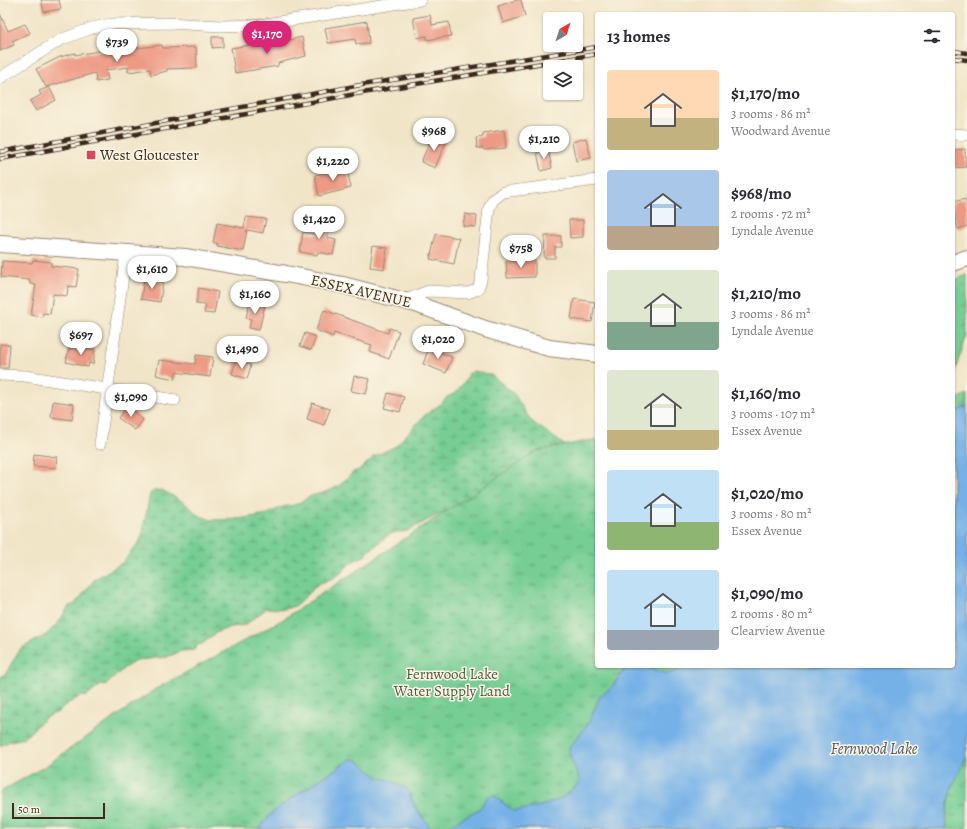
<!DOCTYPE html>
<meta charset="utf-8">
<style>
body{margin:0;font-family:Alegreya,serif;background:#f7f7f7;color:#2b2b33;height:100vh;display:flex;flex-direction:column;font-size:15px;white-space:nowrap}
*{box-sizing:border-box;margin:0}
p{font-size:13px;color:#7c7c81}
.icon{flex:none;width:22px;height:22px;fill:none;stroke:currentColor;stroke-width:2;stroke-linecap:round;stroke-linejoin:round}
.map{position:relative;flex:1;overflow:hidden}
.side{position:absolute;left:595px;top:12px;width:360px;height:656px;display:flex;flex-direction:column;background:#fff;border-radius:4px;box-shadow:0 1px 3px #0004}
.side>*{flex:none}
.needle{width:26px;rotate:39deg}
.controls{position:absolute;left:543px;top:12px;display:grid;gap:8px}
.controls a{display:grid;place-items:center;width:40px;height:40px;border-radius:4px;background:#fff;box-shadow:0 1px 3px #0004;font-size:20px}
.scale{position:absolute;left:12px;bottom:10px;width:93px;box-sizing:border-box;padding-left:4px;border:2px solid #3b2a1e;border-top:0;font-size:11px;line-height:14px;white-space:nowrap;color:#3b2a1e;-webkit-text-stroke:3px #fcf5e5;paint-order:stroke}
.price{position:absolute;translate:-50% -34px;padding:0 9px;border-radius:14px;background:#fff;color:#222;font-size:13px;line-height:26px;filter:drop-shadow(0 1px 2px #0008)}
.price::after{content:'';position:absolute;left:50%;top:24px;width:12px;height:9px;margin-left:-6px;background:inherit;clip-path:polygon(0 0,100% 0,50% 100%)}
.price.on{background:#db2777;color:#fff}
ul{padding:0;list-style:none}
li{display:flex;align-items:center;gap:12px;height:100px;padding:0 12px}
li span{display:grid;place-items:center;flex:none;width:112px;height:80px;border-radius:4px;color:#555}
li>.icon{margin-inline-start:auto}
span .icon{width:48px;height:48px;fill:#fffc;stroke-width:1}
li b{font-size:17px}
h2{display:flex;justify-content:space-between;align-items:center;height:48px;padding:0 12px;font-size:17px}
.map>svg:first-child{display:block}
.wetland{fill:url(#wetland-marsh);stroke:#597c59}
.park{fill:url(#park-tufts);stroke:#597c59}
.water{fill:#75b1e7;stroke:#586e82}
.building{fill:#ed9a84}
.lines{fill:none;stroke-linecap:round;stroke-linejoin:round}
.street-casing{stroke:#968873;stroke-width:12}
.secondary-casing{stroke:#968873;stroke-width:18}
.street{stroke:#fff;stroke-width:11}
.secondary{stroke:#fff;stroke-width:16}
.rail-casing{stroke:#3b2a1e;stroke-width:4.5}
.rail{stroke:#fcf5e5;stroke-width:3;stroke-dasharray:9;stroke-linecap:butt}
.poi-dot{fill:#d1495b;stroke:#fcf5e5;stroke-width:1.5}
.labels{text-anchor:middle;stroke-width:3;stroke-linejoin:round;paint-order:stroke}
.poi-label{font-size:15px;fill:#3b2a1e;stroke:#fcf5e5;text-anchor:start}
.street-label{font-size:15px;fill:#3b2a1e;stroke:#fcf5e5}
.park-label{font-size:15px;fill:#4d5b41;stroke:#fcf5e5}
.water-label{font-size:16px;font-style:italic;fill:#4f5964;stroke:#fcf5e5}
</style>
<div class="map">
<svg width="967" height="829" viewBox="0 0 967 829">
<defs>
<pattern id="wetland-marsh" width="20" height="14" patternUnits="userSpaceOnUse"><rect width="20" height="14" fill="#77ce94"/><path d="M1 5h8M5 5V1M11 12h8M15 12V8" fill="none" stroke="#63a778"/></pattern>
<pattern id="park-tufts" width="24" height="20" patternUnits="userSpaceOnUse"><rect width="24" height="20" fill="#77ce94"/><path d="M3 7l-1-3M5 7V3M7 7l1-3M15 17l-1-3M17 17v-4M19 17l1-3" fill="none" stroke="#63a778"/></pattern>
</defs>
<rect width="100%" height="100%" fill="#fcf5e5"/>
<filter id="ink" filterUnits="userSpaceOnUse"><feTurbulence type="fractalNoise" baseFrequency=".025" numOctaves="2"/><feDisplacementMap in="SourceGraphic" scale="8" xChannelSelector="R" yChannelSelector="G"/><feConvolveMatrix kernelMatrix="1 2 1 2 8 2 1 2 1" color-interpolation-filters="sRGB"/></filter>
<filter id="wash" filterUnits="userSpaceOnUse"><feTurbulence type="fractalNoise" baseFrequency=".012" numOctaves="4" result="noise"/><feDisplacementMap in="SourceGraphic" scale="16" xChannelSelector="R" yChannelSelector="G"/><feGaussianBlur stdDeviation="0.9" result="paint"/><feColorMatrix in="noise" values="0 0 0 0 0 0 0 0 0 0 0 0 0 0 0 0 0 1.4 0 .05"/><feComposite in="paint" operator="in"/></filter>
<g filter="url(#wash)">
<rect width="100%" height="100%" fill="#f1e5c8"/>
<path class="wetland" d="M474,371l17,4 10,8 13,11 17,27 39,28 -115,58c-16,6 -29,14 -44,22 -6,4 -10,2 -15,3 -9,2 -16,10 -22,16h-3l-5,7 -16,8 -9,10 -14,8 -8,2 -22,22 -12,4 -18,-1 -22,17 -14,2 -14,5 -15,12 -5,1 -3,5 -13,1 -14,6 -30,3 -13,8 -17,16 -6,1 -14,11h-6l-14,8 -9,8 -12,5 -22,21 -14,3 -10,5v-68l6,-5 14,-24 26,-14 12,-12 11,-17 4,-1 7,-7 15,-19 27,-16 19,-23 9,-46 4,-3 8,-1 23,13 13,12 13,5 28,-1 29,-5 14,-7 13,-2 16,-9 18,-5 11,-6 13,-13 8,-3 12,-12 23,-11 28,-30 17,-12 6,-7 9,-4 12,-16v-3z"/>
<path class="park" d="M967,275v60l-14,41v-95z
M967,394v435h-967v-37l44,-25 110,-77 128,-70 255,-169 60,-12v227h356v-265z"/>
<path class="water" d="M967,406v346c-3,13 -7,20 -13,31 -7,15 -8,30 -7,46h-505l37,-20 9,-13 5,-1 21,16c26,-4 50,-8 66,-30l-11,-28v-5l20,-26 11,-26 11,-8 16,-22c6,0 14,-1 19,1 13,4 25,12 36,-1h271v-253z
M351,759h5l3,2 20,17 11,2 17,9 3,5 4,11 15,21 4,3h-174l14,-17 26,-19z"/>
<g id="blocks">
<path class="building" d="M41,0h18l2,9 -17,3z
M517,0h4l4,16 -22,7 -5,-17z
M0,14l8,17 17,-7 5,9 -18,8 2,4 -14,6z
M430,15l2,10 17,-3 2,14 -24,4v-4l-10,2 -4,-20z
M367,21l2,22 -13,1 -1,-5 -27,4 -3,-15z
M212,37h11v10l-11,1z
M302,37l4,19 -28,7v3l-43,7 -4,-25 44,-7v2z
M162,45l1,3 33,-1 1,21 -30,1v2l-16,4 -1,-6 -22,3v-5l-22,3 2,10 -12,2 -1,-9 -49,14 -10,-18 24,-12 15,-4v2l30,-5v2z
M49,87l7,13 -20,11 -6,-10 11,-6 -2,-4z
M504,130l2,18 -22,2 -1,-2h-6l-1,-10 7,-1v-4z
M432,136l14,6 -11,26 -14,-6z
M586,138l5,20 -15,3 -4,-19z
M965,149l1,18 -13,1v-18z
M548,150l4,18 -11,3 -4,-19z
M347,169l4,19 -32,8 -4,-21z
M965,199l2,7v20l-9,3 -5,-17v-10z
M322,213h6v25l8,2 -3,15 -15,-3 -1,3 -17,-3 3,-20 16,3z
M465,214l12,2 -1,11 -13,-1z
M246,217l20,2 -3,14 -16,-3 -4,21 -26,-5v-3h-4l4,-20 27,5z
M569,220h14v17l-13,1z
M436,234l23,4 -5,26 -24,-5z
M545,236h16v11h-6v11h-11z
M373,246l14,2 -3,21 -14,-2z
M33,260l18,2v4l28,3 -3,18 -8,-1 -1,10 -14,-2 -3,20 -7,-1 -1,4 -11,-2 5,-30 -6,-1v-4l-29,-3 1,-16 30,2z
M535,260v17l-28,1 -1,-17z
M144,279l19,3 -3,20 -19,-3z
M199,288l19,4 -4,22 -10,-1 2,-8 -10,-1z
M574,299l21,3 -3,20 -21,-3z
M250,301l15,4 -6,25 -10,-2 2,-9 -5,-1z
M324,310l64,23 1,-5 10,3 -10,28 -19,-7 2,-7 -38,-12 -1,4 -17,-7z
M305,333l11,4 -5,13 -11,-4z
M0,344l10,1 -2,23h-8z
M72,346l23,4 -2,14 -4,-1 -1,4 -22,-5 3,-14 3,1z
M429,348l23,9 -6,16 -23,-9z
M196,355l17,2 -3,20 -34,-5 -1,7 -19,-4 3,-15 36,4z
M236,360l15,5 -4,14 -15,-5z
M354,376l16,3 -4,15 -15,-3z
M388,393l16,4 -4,15 -16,-4z
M53,401l21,3 -2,16 -21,-3z
M312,403l18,6 -6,16 -17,-6z
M127,406l16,14 -8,10 -17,-12z
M34,454l23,3 -1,11 -23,-2z"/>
</g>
</g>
<g filter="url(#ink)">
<use href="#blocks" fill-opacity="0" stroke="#968873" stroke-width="1"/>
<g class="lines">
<defs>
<path id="street" d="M0,78l60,-38 32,-12 19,-4 57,-1 53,3 38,-1 161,-25
M953,134l14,1
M404,301l24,-10 40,2 10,-4 3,-9 8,-72 4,-8 10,-8 94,-12
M0,375l25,1 150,24
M100,444l26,-190"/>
<path id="secondary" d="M0,244l185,13 101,17 57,11 73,19 69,25 64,19 48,6
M953,263l14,-5"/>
</defs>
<use href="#street" class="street-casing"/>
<use href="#secondary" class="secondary-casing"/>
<use href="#street" class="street"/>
<use href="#secondary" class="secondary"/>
<defs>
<path id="rail" d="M953,51l14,2
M953,58l14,2
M0,152l355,-66 242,-39
M0,159l356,-65 241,-40"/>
</defs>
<use href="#rail" class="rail-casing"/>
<use href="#rail" class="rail"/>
</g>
</g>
<rect class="poi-dot" x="86" y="150" width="10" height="10" rx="2"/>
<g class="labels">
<g class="poi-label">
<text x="100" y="160">West Gloucester</text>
</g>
<g class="street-label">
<text transform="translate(361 291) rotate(13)" y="5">ESSEX AVENUE</text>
</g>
<g class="park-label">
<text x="452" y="679">Fernwood Lake<tspan x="452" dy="17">Water Supply Land</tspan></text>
</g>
<g class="water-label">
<text x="874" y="754">Fernwood Lake</text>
</g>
</g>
</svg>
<div class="controls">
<a><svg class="needle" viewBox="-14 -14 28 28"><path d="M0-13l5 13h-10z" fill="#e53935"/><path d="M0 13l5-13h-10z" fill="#7c7c81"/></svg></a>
<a><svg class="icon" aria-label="layers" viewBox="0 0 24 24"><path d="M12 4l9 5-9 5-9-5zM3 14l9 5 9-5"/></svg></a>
</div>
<div class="scale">50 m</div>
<b class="price on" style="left:267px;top:55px">$1,170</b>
<b class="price" style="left:117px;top:63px">$739</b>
<b class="price" style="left:434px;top:152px">$968</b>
<b class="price" style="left:544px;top:160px">$1,210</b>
<b class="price" style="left:333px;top:182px">$1,220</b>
<b class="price" style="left:319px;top:240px">$1,420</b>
<b class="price" style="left:521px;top:269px">$758</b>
<b class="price" style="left:152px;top:290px">$1,610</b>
<b class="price" style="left:255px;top:315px">$1,160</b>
<b class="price" style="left:81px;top:356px">$697</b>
<b class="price" style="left:438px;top:360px">$1,020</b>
<b class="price" style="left:242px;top:370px">$1,490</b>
<b class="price" style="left:131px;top:418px">$1,090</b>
<section class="side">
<h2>13 homes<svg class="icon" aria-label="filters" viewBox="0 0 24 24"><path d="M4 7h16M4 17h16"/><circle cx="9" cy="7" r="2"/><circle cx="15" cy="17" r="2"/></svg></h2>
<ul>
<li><span style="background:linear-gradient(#ffd9b3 60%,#c2b280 0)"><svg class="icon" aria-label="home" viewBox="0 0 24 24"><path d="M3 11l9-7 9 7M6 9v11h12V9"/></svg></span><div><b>$1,170/mo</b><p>3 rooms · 86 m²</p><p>Woodward Avenue</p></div></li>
<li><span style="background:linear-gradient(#a9c7e8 70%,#b9a48a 0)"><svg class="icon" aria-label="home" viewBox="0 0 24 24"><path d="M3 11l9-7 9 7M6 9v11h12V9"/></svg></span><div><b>$968/mo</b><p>2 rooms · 72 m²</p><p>Lyndale Avenue</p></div></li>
<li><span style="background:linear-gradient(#dfe7d0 65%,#7fa58c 0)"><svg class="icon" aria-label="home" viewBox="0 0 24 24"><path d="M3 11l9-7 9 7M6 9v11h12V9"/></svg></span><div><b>$1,210/mo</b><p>3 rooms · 86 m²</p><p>Lyndale Avenue</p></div></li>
<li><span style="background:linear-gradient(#dfe7d0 75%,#c2b280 0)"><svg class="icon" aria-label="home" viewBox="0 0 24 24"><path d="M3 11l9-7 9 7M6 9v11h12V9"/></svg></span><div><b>$1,160/mo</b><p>3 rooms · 107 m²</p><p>Essex Avenue</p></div></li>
<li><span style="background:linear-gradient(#bfe0f5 65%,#8fb573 0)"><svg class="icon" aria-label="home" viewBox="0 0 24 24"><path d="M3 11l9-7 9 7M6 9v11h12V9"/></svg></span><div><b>$1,020/mo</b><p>3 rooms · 80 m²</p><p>Essex Avenue</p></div></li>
<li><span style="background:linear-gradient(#bfe0f5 75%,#9aa5b1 0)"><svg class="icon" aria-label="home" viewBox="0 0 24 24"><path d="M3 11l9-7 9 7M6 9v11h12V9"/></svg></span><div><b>$1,090/mo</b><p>2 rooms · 80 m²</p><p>Clearview Avenue</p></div></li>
</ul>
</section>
</div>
